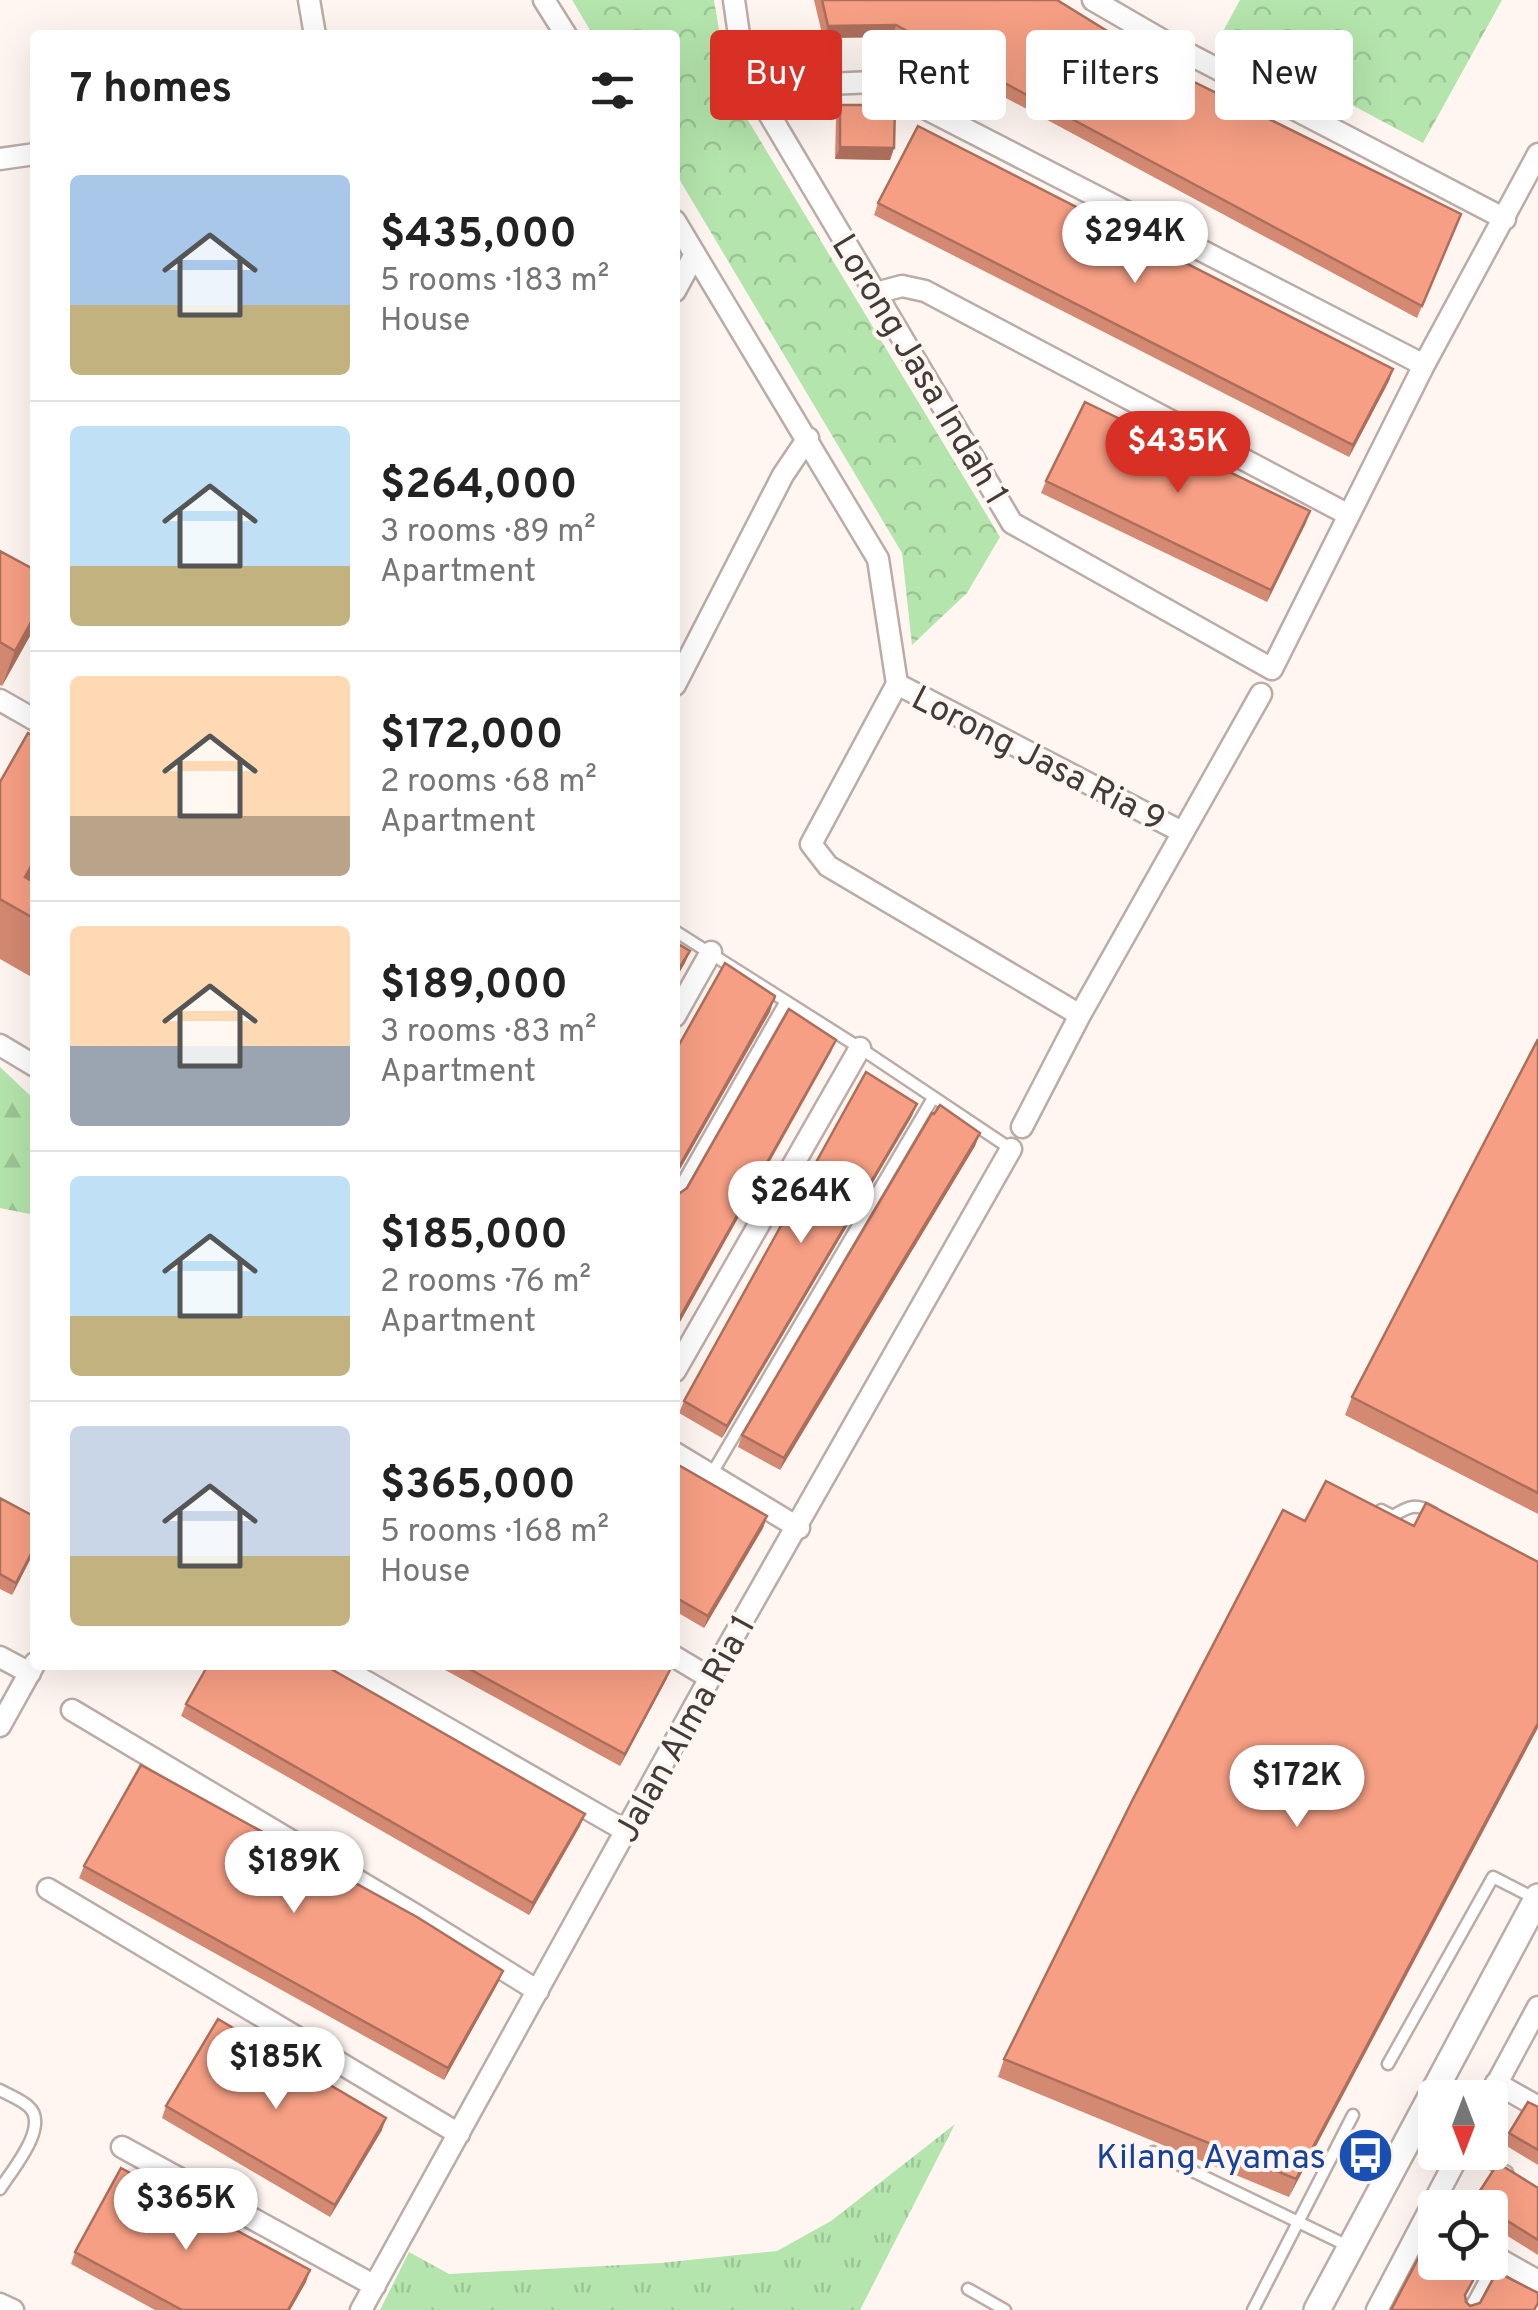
<!DOCTYPE html>
<meta charset="utf-8">
<style>
body{margin:0;font-family:Overpass,sans-serif;background:#f6f6f6;color:#222;height:100vh;display:flex;flex-direction:column;font-size:38px;white-space:nowrap}
*{box-sizing:border-box;margin:0}
p{font-size:32px;color:#767676}
.icon{flex:none;width:55px;height:55px;fill:none;stroke:currentColor;stroke-width:2;stroke-linecap:round;stroke-linejoin:round}
.map{position:relative;flex:1;overflow:hidden}
.panel{position:absolute;left:30px;top:30px;width:650px;height:1640px;display:flex;flex-direction:column;background:#fff;border-radius:10px;box-shadow:0 10px 40px #0002}
.panel>*{flex:none}
.hud{position:absolute;left:710px;top:30px;width:678px;height:90px;display:flex;gap:20px}
.needle{width:65px;rotate:180deg}
.controls{position:absolute;left:1418px;top:2080px;display:grid;gap:20px}
.controls a{display:grid;place-items:center;width:90px;height:90px;border-radius:10px;background:#fff;box-shadow:0 10px 40px #0002;font-size:50px}
.price{position:absolute;translate:-50% -85px;padding:0 22px;border-radius:35px;background:#fff;color:#222;font-size:32px;line-height:65px;filter:drop-shadow(0 2px 5px #0008)}
.price::after{content:'';position:absolute;left:50%;top:60px;width:30px;height:22px;margin-left:-15px;background:inherit;clip-path:polygon(0 0,100% 0,50% 100%)}
.price.current{background:#d93025;color:#fff}
ul{padding:0;list-style:none}
li{display:flex;align-items:center;gap:30px;height:250px;padding:0 40px}
li+li{border-top:2px solid #e0e0e0}
li span{display:grid;place-items:center;flex:none;width:280px;height:200px;border-radius:10px;color:#555}
li>.icon{margin-inline-start:auto}
span .icon{width:120px;height:120px;fill:#fffc;stroke-width:1}
li b{font-size:42px}
h2{display:flex;justify-content:space-between;align-items:center;height:120px;padding:0 40px;font-size:42px}
.pill{padding:0 35px;border-radius:10px;background:#fff;box-shadow:0 10px 40px #0002;font-size:35px;line-height:90px}
.pill.current{background:#d93025;color:#fff}
.map>svg:first-child{display:block}
.grass{fill:url(#grass-tufts)}
.forest{fill:url(#forest-firs)}
.park{fill:url(#park-crowns)}
.lines{fill:none;stroke-linecap:round;stroke-linejoin:round}
.service-casing{stroke:#bbaca7;stroke-width:15}
.minor-casing{stroke:#bbaca7;stroke-width:25}
.tertiary-casing{stroke:#bbaca7;stroke-width:30}
.service{stroke:#fff;stroke-width:10}
.minor{stroke:#fff;stroke-width:20}
.tertiary{stroke:#fff;stroke-width:25}
.wall{fill:#d48972}
.shaded-wall{fill:#ac6f5c}
.building{fill:#f69f84;stroke:#ac6f5c;stroke-width:2.5}
.labels{text-anchor:middle;stroke-width:8;stroke-linejoin:round;paint-order:stroke}
.street-label{font-size:35px;fill:#413b39;stroke:#fff6f2}
.transit-label{font-size:35px;fill:#164399;stroke:#fff6f2;text-anchor:end}
</style>
<div class="map">
<svg width="1538" height="2310" viewBox="0 0 1538 2310">
<defs>
<pattern id="grass-tufts" width="24" height="20" patternUnits="userSpaceOnUse" patternTransform="scale(2.5)"><rect width="24" height="20" fill="#b4e5ac"/><path d="M3 7l-1-3M5 7V3M7 7l1-3M15 17l-1-3M17 17v-4M19 17l1-3" fill="none" stroke="#9cc595"/></pattern>
<pattern id="forest-firs" width="22" height="20" patternUnits="userSpaceOnUse" patternTransform="scale(2.5)"><rect width="22" height="20" fill="#b4e5ac"/><path d="M5 1l3.5 6h-7zM16 11l3.5 6h-7z" fill="#9cc595"/></pattern>
<pattern id="park-crowns" width="20" height="18" patternUnits="userSpaceOnUse" patternTransform="scale(2.5)"><rect width="20" height="18" fill="#b4e5ac"/><path d="M2 6a3 3 0 1 1 6 0M12 15a3 3 0 1 1 6 0" fill="none" stroke="#9cc595"/></pattern>
</defs>
<rect width="100%" height="100%" fill="#fff6f2"/>
<path class="grass" d="M955,2124l-95,186h-480l29,-58 40,22 211,-11 117,-12 54,-30z"/>
<path class="forest" d="M0,1067l35,33v115l-35,-7z"/>
<path class="park" d="M572,0h142l15,89 271,448 -33,56 -55,52 -10,-92 -227,-381v-137h-82z
M1240,0h262l-79,143 -202,-108z"/>
<g class="lines">
<defs>
<path id="service" d="M675,931l185,117 151,101
M675,1196l111,-195
M711,1475l222,-377
M1381,1510l12,6c16,-10 23,-13 40,-3
M1388,2064l105,-187 43,22
M0,2090c9,5 20,9 28,16 23,19 -16,64 -28,83
M1153,2152l197,95
M1472,2152l35,20
M968,2289l37,21
M1253,2310l100,-195
M1469,2310l28,-52"/>
<path id="minor" d="M309,0l6,35
M544,0l22,35
M734,0l9,63 16,34 253,426 260,146 152,-304 114,-211
M1093,0l69,40 343,179
M759,97l21,-11 94,-4 550,283
M0,159l35,-5
M675,221l203,338 19,125
M675,291l20,-37
M876,293l26,-7 23,5 424,224
M897,684l-86,160 17,22 252,149
M897,684l285,148
M675,685l108,-210 25,-37
M0,700l35,20
M675,1016l36,-64
M0,1045l35,21
M1022,1127l58,-112 181,-321
M675,1371l185,-323
M675,1453l124,75
M0,1657l30,16
M675,1657l35,21
M337,1665l289,166
M72,1710l342,204 124,77
M0,1726l35,-63
M48,1889l411,245
M1496,2083l42,24
M1489,2098l49,-91
M122,2147l253,139
M1490,2254l48,27
M0,2304l13,6
M361,2310l349,-632 301,-529
M1377,2310l83,-158"/>
<path id="tertiary" d="M1317,2310l221,-413"/>
</defs>
<use href="#service" class="service-casing"/>
<use href="#minor" class="minor-casing"/>
<use href="#tertiary" class="tertiary-casing"/>
<use href="#service" class="service"/>
<use href="#minor" class="minor"/>
<use href="#tertiary" class="tertiary"/>
</g>
<path class="wall" d="M814,0h243l115,71 289,143 -44,104 -525,-281 -69,1z
M840,105l54,43 -4,12 -55,-1 1,-42z
M878,203l515,166 -4,12 -40,76 -475,-242z
M1046,481l264,30 -43,91 -226,-109z
M0,551l35,76 -33,59 -2,-1z
M0,782l33,99 2,2v96l-35,-20z
M1538,1039v475l-193,-99 7,-18z
M912,1116l-190,322 -43,-25 5,-12z
M980,1133l-5,13 -195,324 -42,-23 4,-12z
M675,1463l92,53 -4,12 -59,100 -29,-17z
M0,1498l35,19v33l-23,45 -12,-6z
M1305,1521l109,5 124,36 -249,635 -291,-120 6,-18z
M436,1665h229l6,3 -5,12 -46,86z
M186,1704l394,122 -51,89 -348,-199z
M84,1866l419,105 -5,12 -54,97 -365,-202z
M166,2106l216,24 -52,87 -168,-99z
M1538,2107v58l-33,-20 4,-12z
M1538,2188v67l-48,-30v-17h-19l3,-8z
M75,2252l231,30 -16,28h-135l-84,-46z"/>
<path class="shaded-wall" d="M896,25l-4,12 -69,1 5,-12z
M840,147l54,1 -4,12 -55,-1z
M1393,369l-4,12 -40,76 4,-12z
M1310,511l-4,12 -39,79 4,-12z
M35,615v12l-33,59 13,-35z
M35,859v19l-18,31 8,-32z
M690,951l-5,12 -10,17v-5z
M774,999l-4,13 -95,166v-4z
M836,1040l-5,12 -156,279v-5z
M917,1104l-5,12 -190,322 5,-12z
M980,1133l-5,13 -195,324 4,-12z
M767,1516l-4,12 -59,100 4,-12z
M35,1546v4l-23,45 4,-12z
M671,1668l-5,12 -46,86 5,-12z
M1538,1723v5l-249,469 7,-18z
M585,1814l-5,12 -51,89 4,-12z
M503,1971l-5,12 -54,97 4,-12z
M386,2118l-4,12 -52,87 5,-12z
M310,2270l-4,12 -16,28h-2z"/>
<path class="building" d="M822,0h235l115,71 289,143 -39,92 -526,-281 -68,1z
M840,105h55l-1,43 -54,-1z
M918,126l475,243 -40,76 -475,-242z
M1085,402l225,109 -39,79 -225,-109z
M0,551l35,19v45l-20,36 -15,-9z
M28,733l7,4v122l-10,18 10,6v36l-35,-20v-117z
M675,942l15,9 -15,24z
M725,963l50,33 -1,3 -99,175v-122z
M789,1009l47,31 -161,286v-135l5,2 7,-5z
M1538,1039v454l-186,-96z
M866,1072l51,32 -190,322 -43,-25z
M940,1105l40,28 -196,325 -42,-23 190,-322 2,1z
M675,1463l92,53 -59,100 -33,-19z
M1326,1481l88,45 12,-23 112,59v161l-242,456 -292,-120 128,-258 151,-291 22,11z
M0,1498l35,19v29l-19,37 -16,-9z
M208,1665h116l261,149 -52,89 -347,-199z
M462,1665h203l6,3 -46,86z
M141,1765l276,152 86,54 -55,97 -364,-202z
M218,2019l168,99 -51,87 -169,-99z
M1528,2102l10,5v43l-29,-17z
M1498,2163l40,25v52l-48,-30v-2h-4l-12,-8z
M121,2168l189,102 -22,40h-106l-107,-58z
M1429,2238l6,3v21h44l3,2 -17,31 1,7 4,4 10,-3 17,-31 41,21v10l-4,7h-143z"/>
<defs>
<symbol id="bus-disc" viewBox="-11 -11 22 22"><circle r="9.5" fill="#1a4fb4" stroke="#fff6f2"/><path d="M-5-6H5V4H4V6H2V4H-2V6H-4V4H-5ZM-3.5-4V0h7V-4ZM-3.5 1.2v1.5H-2V1.2ZM2 1.2v1.5H3.5V1.2Z" fill="#fff"/></symbol>
</defs>
<g fill-rule="evenodd">
<use href="#bus-disc" x="1334" y="2124" width="63" height="63"/>
</g>
<g class="labels">
<g class="street-label">
<text transform="translate(921 369) rotate(59)" y="12">Lorong Jasa Indah 1</text>
<text transform="translate(1039 758) rotate(27)" y="12">Lorong Jasa Ria 9</text>
<text transform="translate(684 1728) rotate(-61)" y="12">Jalan Alma Ria 1</text>
</g>
<g class="transit-label">
<text x="1326" y="2168">Kilang Ayamas</text>
</g>
</g>
</svg>
<div class="controls">
<a><svg class="needle" viewBox="-14 -14 28 28"><path d="M0-13l5 13h-10z" fill="#e53935"/><path d="M0 13l5-13h-10z" fill="#767676"/></svg></a>
<a><svg class="icon" aria-label="locate" viewBox="0 0 24 24"><circle cx="12" cy="12" r="6"/><path d="M12 2v4M12 18v4M2 12h4M18 12h4"/></svg></a>
</div>
<b class="price" style="left:1135px;top:286px">$294K</b>
<b class="price current" style="left:1178px;top:496px">$435K</b>
<b class="price" style="left:801px;top:1246px">$264K</b>
<b class="price" style="left:1297px;top:1830px">$172K</b>
<b class="price" style="left:294px;top:1916px">$189K</b>
<b class="price" style="left:276px;top:2112px">$185K</b>
<b class="price" style="left:186px;top:2253px">$365K</b>
<div class="hud">
<a class="pill current">Buy</a>
<a class="pill">Rent</a>
<a class="pill">Filters</a>
<a class="pill">New</a>
</div>
<section class="panel">
<h2>7 homes<svg class="icon" aria-label="filters" viewBox="0 0 24 24"><path d="M4 7h16M4 17h16"/><circle cx="9" cy="7" r="2"/><circle cx="15" cy="17" r="2"/></svg></h2>
<ul>
<li><span style="background:linear-gradient(#a9c7e8 65%,#c2b280 0)"><svg class="icon" aria-label="home" viewBox="0 0 24 24"><path d="M3 11l9-7 9 7M6 9v11h12V9"/></svg></span><div><b>$435,000</b><p>5 rooms · 183 m²</p><p>House</p></div></li>
<li><span style="background:linear-gradient(#bfe0f5 70%,#c2b280 0)"><svg class="icon" aria-label="home" viewBox="0 0 24 24"><path d="M3 11l9-7 9 7M6 9v11h12V9"/></svg></span><div><b>$264,000</b><p>3 rooms · 89 m²</p><p>Apartment</p></div></li>
<li><span style="background:linear-gradient(#ffd9b3 70%,#b9a48a 0)"><svg class="icon" aria-label="home" viewBox="0 0 24 24"><path d="M3 11l9-7 9 7M6 9v11h12V9"/></svg></span><div><b>$172,000</b><p>2 rooms · 68 m²</p><p>Apartment</p></div></li>
<li><span style="background:linear-gradient(#ffd9b3 60%,#9aa5b1 0)"><svg class="icon" aria-label="home" viewBox="0 0 24 24"><path d="M3 11l9-7 9 7M6 9v11h12V9"/></svg></span><div><b>$189,000</b><p>3 rooms · 83 m²</p><p>Apartment</p></div></li>
<li><span style="background:linear-gradient(#bfe0f5 70%,#c2b280 0)"><svg class="icon" aria-label="home" viewBox="0 0 24 24"><path d="M3 11l9-7 9 7M6 9v11h12V9"/></svg></span><div><b>$185,000</b><p>2 rooms · 76 m²</p><p>Apartment</p></div></li>
<li><span style="background:linear-gradient(#c9d6e8 65%,#c2b280 0)"><svg class="icon" aria-label="home" viewBox="0 0 24 24"><path d="M3 11l9-7 9 7M6 9v11h12V9"/></svg></span><div><b>$365,000</b><p>5 rooms · 168 m²</p><p>House</p></div></li>
</ul>
</section>
</div>
